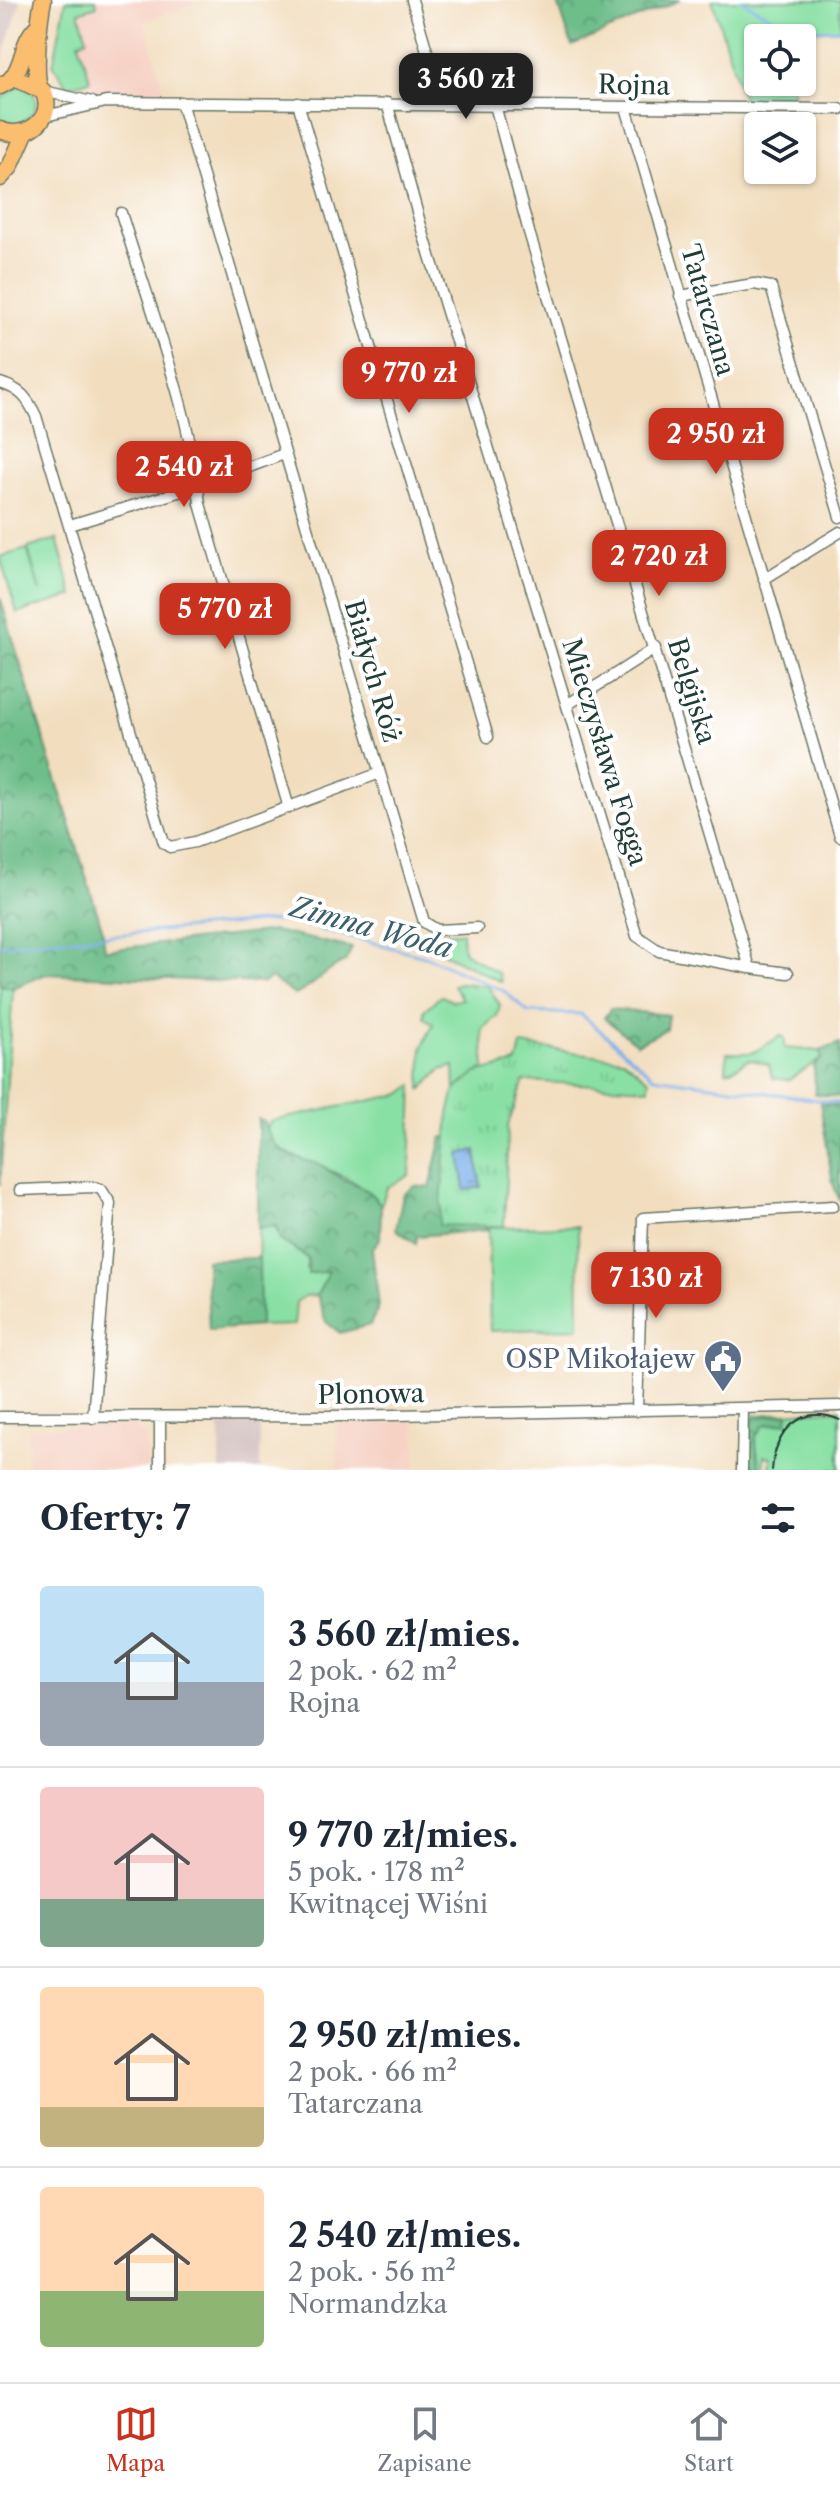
<!DOCTYPE html>
<html lang="pl">
<meta charset="utf-8">
<style>
body{margin:0;font-family:"Libre Caslon Text",serif;background:#f6f6f7;color:#1f2937;height:100vh;display:flex;flex-direction:column;font-size:30px;white-space:nowrap}
*{box-sizing:border-box;margin:0}
p{font-size:26px;color:#747a83}
.icon{flex:none;width:44px;height:44px;fill:none;stroke:currentColor;stroke-width:2;stroke-linecap:round;stroke-linejoin:round}
.map{position:relative;height:1470px;overflow:hidden}
.details{display:flex;flex-direction:column;background:#fff;flex:1}
.details>*{flex:none}
.controls{position:absolute;left:744px;top:24px;display:grid;gap:16px}
.controls a{display:grid;place-items:center;width:72px;height:72px;border-radius:8px;background:#fff;box-shadow:0 2px 6px #0004;font-size:40px}
.price{position:absolute;translate:-50% -68px;padding:0 18px;border-radius:16px;background:#c8321e;color:#fff;font-size:26px;line-height:52px;filter:drop-shadow(0 2px 4px #0008)}
.price::after{content:'';position:absolute;left:50%;top:48px;width:24px;height:18px;margin-left:-12px;background:inherit;clip-path:polygon(0 0,100% 0,50% 100%)}
.price.selected{background:#222;color:#fff}
ul{padding:0;list-style:none}
li{display:flex;align-items:center;gap:24px;height:200px;padding:0 40px}
li+li{border-top:2px solid #e0e1e3}
li span{display:grid;place-items:center;flex:none;width:224px;height:160px;border-radius:8px;color:#555}
li>.icon{margin-inline-start:auto}
span .icon{width:96px;height:96px;fill:#fffc;stroke-width:1}
li b{font-size:34px}
h2{display:flex;justify-content:space-between;align-items:center;height:96px;padding:0 40px;font-size:34px}
.tabs{display:flex;justify-content:space-around;align-items:center;height:112px;border-top:2px solid #e0e1e3;background:#fff;font-size:22px;color:#747a83}
.tabs a{display:grid;justify-items:center;gap:4px}
.tabs .selected{color:#c8321e}
.map>svg:first-child{display:block}
.built{fill:#f6d2c4}
.industrial{fill:#d1bfbe}
.green{fill:#89e0a4;stroke:#548e6c;stroke-width:2}
.forest{fill:url(#forest-crowns);stroke:#467e5f;stroke-width:2}
.park{fill:url(#park-tufts);stroke:#548e6c;stroke-width:2}
.water{fill:url(#water-ripples);stroke:#4e768e;stroke-width:2}
.lines{fill:none;stroke-linecap:round;stroke-linejoin:round}
.stream{stroke:#7cb0e9;stroke-width:3}
.street-casing{stroke:#697565;stroke-width:13}
.primary-casing{stroke:#697565;stroke-width:19}
.street{stroke:#fff;stroke-width:10}
.primary{stroke:#fbbe6e;stroke-width:16}
.tram{stroke:#1f3d34;stroke-width:2}
.labels{text-anchor:middle;stroke-width:8;stroke-linejoin:round;paint-order:stroke}
.street-label{font-size:26px;fill:#1f3d34;stroke:#fff}
.service-label{font-size:26px;fill:#4e5e75;stroke:#fff;text-anchor:end}
.water-label{font-size:28px;font-style:italic;fill:#3b606a;stroke:#fff}
</style>
<div class="map">
<svg width="840" height="1470" viewBox="0 0 840 1470">
<defs>
<pattern id="forest-crowns" width="20" height="18" patternUnits="userSpaceOnUse" patternTransform="scale(2)"><rect width="20" height="18" fill="#6ebe8a"/><path d="M2 6a3 3 0 1 1 6 0M12 15a3 3 0 1 1 6 0" fill="none" stroke="#5a9c72"/></pattern>
<pattern id="park-tufts" width="24" height="20" patternUnits="userSpaceOnUse" patternTransform="scale(2)"><rect width="24" height="20" fill="#89e0a4"/><path d="M3 7l-1-3M5 7V3M7 7l1-3M15 17l-1-3M17 17v-4M19 17l1-3" fill="none" stroke="#76c18e"/></pattern>
<pattern id="water-ripples" width="26" height="14" patternUnits="userSpaceOnUse" patternTransform="scale(2)"><rect width="26" height="14" fill="#7cb0e9"/><path d="M2 4q2-2 4 0t4 0M15 11q2-2 4 0t4 0" fill="none" stroke="#6590be"/></pattern>
</defs>
<rect width="100%" height="100%" fill="#fff"/>
<filter id="ink" filterUnits="userSpaceOnUse"><feTurbulence type="fractalNoise" baseFrequency=".0125" numOctaves="2"/><feDisplacementMap in="SourceGraphic" scale="16" xChannelSelector="R" yChannelSelector="G"/><feConvolveMatrix kernelMatrix="1 2 1 2 8 2 1 2 1" color-interpolation-filters="sRGB"/></filter>
<filter id="wash" filterUnits="userSpaceOnUse"><feTurbulence type="fractalNoise" baseFrequency=".006" numOctaves="4" result="noise"/><feDisplacementMap in="SourceGraphic" scale="32" xChannelSelector="R" yChannelSelector="G"/><feGaussianBlur stdDeviation="1.8" result="paint"/><feColorMatrix in="noise" values="0 0 0 0 0 0 0 0 0 0 0 0 0 0 0 0 0 1.4 0 .05"/><feComposite in="paint" operator="in"/></filter>
<g filter="url(#wash)">
<rect width="100%" height="100%" fill="#f2debf"/>
<path class="built" d="M96,0h99l-6,6 -44,15 20,73 -71,-2 -16,-50 9,-3 -8,-28 18,-5z
M415,1422l2,48h-80v-46z
M134,1425l12,13 1,32h-121l3,-42z"/>
<path class="industrial" d="M0,0h21l-21,68z
M260,1424v46h-40v-44z"/>
<path class="green" d="M66,0h30l1,6 -18,6 8,27 -8,3 11,38 -22,6 -15,-21z
M712,0h128v30l-51,-1 -17,-8 5,17h-19v44h32l5,18 -51,2z
M19,85l15,9c7,19 -7,23 -19,34l-15,-9v-19z
M57,539l16,57 -56,17 -17,-56 27,-8 13,43 -12,-44z
M445,932h17l1,19 36,23 2,8 -68,-34 -6,-10z
M459,983l29,3 12,19 -3,11 -15,13 3,38 -30,23 -1,-24 -13,4 -20,20 1,-42 11,-24 -9,-7v-7l17,-14 13,5 8,-2 -9,-14z
M0,985l13,3 -13,197z
M781,1036l4,2v10l35,3 2,7 -33,22 -17,-2 -3,-13c-33,-12 -18,1 -43,6l1,-18h25z
M413,1085l-3,90 -23,13 -6,17c-29,-36 -76,-38 -112,-63l-3,-10 4,-11 131,-27z
M276,1226l4,13 28,20 -2,10 24,2 -13,24 -12,1 -9,6 -2,23 -34,1 -2,-98z
M578,1226l1,102 -89,3 -2,-104z
M840,1409v61h-70l1,-13 -7,-1 -1,14h-17l1,-44 8,-11z"/>
<path class="forest" d="M557,0h123l-108,46z
M0,597l102,331 3,22 169,-19 78,17 -7,14c-18,6 -30,24 -50,33l-24,-17 -8,5 -217,-9 -33,14 -13,-3z
M610,1009l58,6 -2,14 -29,15 -33,-26z
M840,1043v54l-25,-3 -1,-28 8,-8 -2,-7z
M820,1103l20,3v95l-7,-17z
M258,1119l6,2c9,33 25,35 55,43 6,1 9,7 15,10 21,13 29,8 47,31l-1,34 -8,10 7,57 -9,19 -30,8 -14,-11 -9,-27 12,-24 -21,3v-16l-28,-18 -4,-14 -18,2z
M456,1133l20,83 12,14 -71,6 -1,8 -20,-15 7,-34 12,-9 15,2 12,-50z
M259,1258l1,68 -51,4 -3,-70z
M788,1413l-1,9 -23,3 -9,13 5,32h-11l2,-44 4,-8z"/>
<path class="park" d="M521,1045l102,14 26,21v8l-125,-7 -16,44 -4,101 -65,-1 10,-111 6,-24 21,-17 41,-10z"/>
<path class="water" d="M476,1150l5,37 -16,3 -5,-36z"/>
<g class="lines">
<path class="stream" d="M741,0l55,31 44,-2
M0,945l284,-25 141,36 79,35 24,21 53,2 73,63 186,26"/>
</g>
</g>
<g filter="url(#ink)">
<g class="lines">
<defs>
<path id="street" d="M412,0l22,75 3,29
M43,91l49,11
M181,102l243,820 13,8 40,-2
M298,103l190,634
M387,103l34,123 216,710 22,15 91,17 -221,-736 -34,-127
M626,107l214,729
M45,116l61,-14 734,7
M121,213c29,95 68,192 79,291l89,304
M680,296l74,-12 17,3 69,230
M0,383c20,6 27,14 36,33l128,427 6,4 25,-5 185,-69
M70,525l128,-39 86,-32
M764,579l76,-47
M567,705l89,-57
M750,968l38,5
M20,1190l73,-3 8,2 9,14 -17,215
M637,1411l6,-193 190,-12
M0,1417l346,-1 494,-10
M160,1418v52
M742,1470l1,-62"/>
<path id="primary" d="M11,79c14,-15 10,-37 26,-52
M0,86l15,-8 28,13c14,28 -18,50 -43,39
M39,86c-5,-16 0,-68 4,-86
M0,178l10,-11 15,-34"/>
</defs>
<use href="#street" class="street-casing"/>
<use href="#primary" class="primary-casing"/>
<use href="#street" class="street"/>
<use href="#primary" class="primary"/>
<path class="tram" d="M772,1470c3,-38 28,-67 68,-50"/>
</g>
</g>
<defs>
<symbol id="civic-pin" viewBox="-11 -11 22 30"><path d="M0 17L-7.5 6A9.5 9.5 0 1 1 7.5 6Z" fill="#5c6f8a" stroke="#fff"/><path d="M-.6-6.5H3V-4.5H.6V-3L4-1V1h2V6H-6V1h2V-1L-.6-3ZM-1.2 2.5V6h2.4V2.5Z" fill="#fff"/></symbol>
</defs>
<g fill-rule="evenodd">
<use href="#civic-pin" x="701" y="1337" width="44" height="60"/>
</g>
<g class="labels">
<g class="street-label">
<text transform="translate(634 85) rotate(1)" y="9">Rojna</text>
<text transform="translate(708 310) rotate(74)" y="9">Tatarczana</text>
<text transform="translate(373 671) rotate(74)" y="9">Białych Róż</text>
<text transform="translate(692 691) rotate(73)" y="9">Belgijska</text>
<text transform="translate(605 752) rotate(73)" y="9">Mieczysława Fogga</text>
<text transform="translate(371 1394) rotate(-1)" y="9">Plonowa</text>
</g>
<g class="service-label">
<text x="695" y="1368">OSP Mikołajew</text>
</g>
<g class="water-label">
<text transform="translate(371 927) rotate(15)" y="10">Zimna Woda</text>
</g>
</g>
</svg>
<div class="controls">
<a><svg class="icon" aria-label="locate" viewBox="0 0 24 24"><circle cx="12" cy="12" r="6"/><path d="M12 2v4M12 18v4M2 12h4M18 12h4"/></svg></a>
<a><svg class="icon" aria-label="layers" viewBox="0 0 24 24"><path d="M12 4l9 5-9 5-9-5zM3 14l9 5 9-5"/></svg></a>
</div>
<b class="price selected" style="left:466px;top:121px">3 560 zł</b>
<b class="price" style="left:409px;top:415px">9 770 zł</b>
<b class="price" style="left:716px;top:476px">2 950 zł</b>
<b class="price" style="left:184px;top:509px">2 540 zł</b>
<b class="price" style="left:659px;top:598px">2 720 zł</b>
<b class="price" style="left:225px;top:651px">5 770 zł</b>
<b class="price" style="left:656px;top:1320px">7 130 zł</b>
</div>
<section class="details">
<h2>Oferty: 7<svg class="icon" aria-label="filters" viewBox="0 0 24 24"><path d="M4 7h16M4 17h16"/><circle cx="9" cy="7" r="2"/><circle cx="15" cy="17" r="2"/></svg></h2>
<ul>
<li><span style="background:linear-gradient(#bfe0f5 60%,#9aa5b1 0)"><svg class="icon" aria-label="home" viewBox="0 0 24 24"><path d="M3 11l9-7 9 7M6 9v11h12V9"/></svg></span><div><b>3 560 zł/mies.</b><p>2 pok. · 62 m²</p><p>Rojna</p></div></li>
<li><span style="background:linear-gradient(#f6c9c9 70%,#7fa58c 0)"><svg class="icon" aria-label="home" viewBox="0 0 24 24"><path d="M3 11l9-7 9 7M6 9v11h12V9"/></svg></span><div><b>9 770 zł/mies.</b><p>5 pok. · 178 m²</p><p>Kwitnącej Wiśni</p></div></li>
<li><span style="background:linear-gradient(#ffd9b3 75%,#c2b280 0)"><svg class="icon" aria-label="home" viewBox="0 0 24 24"><path d="M3 11l9-7 9 7M6 9v11h12V9"/></svg></span><div><b>2 950 zł/mies.</b><p>2 pok. · 66 m²</p><p>Tatarczana</p></div></li>
<li><span style="background:linear-gradient(#ffd9b3 65%,#8fb573 0)"><svg class="icon" aria-label="home" viewBox="0 0 24 24"><path d="M3 11l9-7 9 7M6 9v11h12V9"/></svg></span><div><b>2 540 zł/mies.</b><p>2 pok. · 56 m²</p><p>Normandzka</p></div></li>
</ul>
</section>
<nav class="tabs">
<a class="selected"><svg class="icon" aria-label="map" viewBox="0 0 24 24"><path d="M3 6l6-2 6 2 6-2v14l-6 2-6-2-6 2zM9 4v14M15 6v14"/></svg>Mapa</a>
<a><svg class="icon" aria-label="saved" viewBox="0 0 24 24"><path d="M7 4h10v16l-5-4-5 4z"/></svg>Zapisane</a>
<a><svg class="icon" aria-label="home" viewBox="0 0 24 24"><path d="M3 11l9-7 9 7M6 9v11h12V9"/></svg>Start</a>
</nav>
